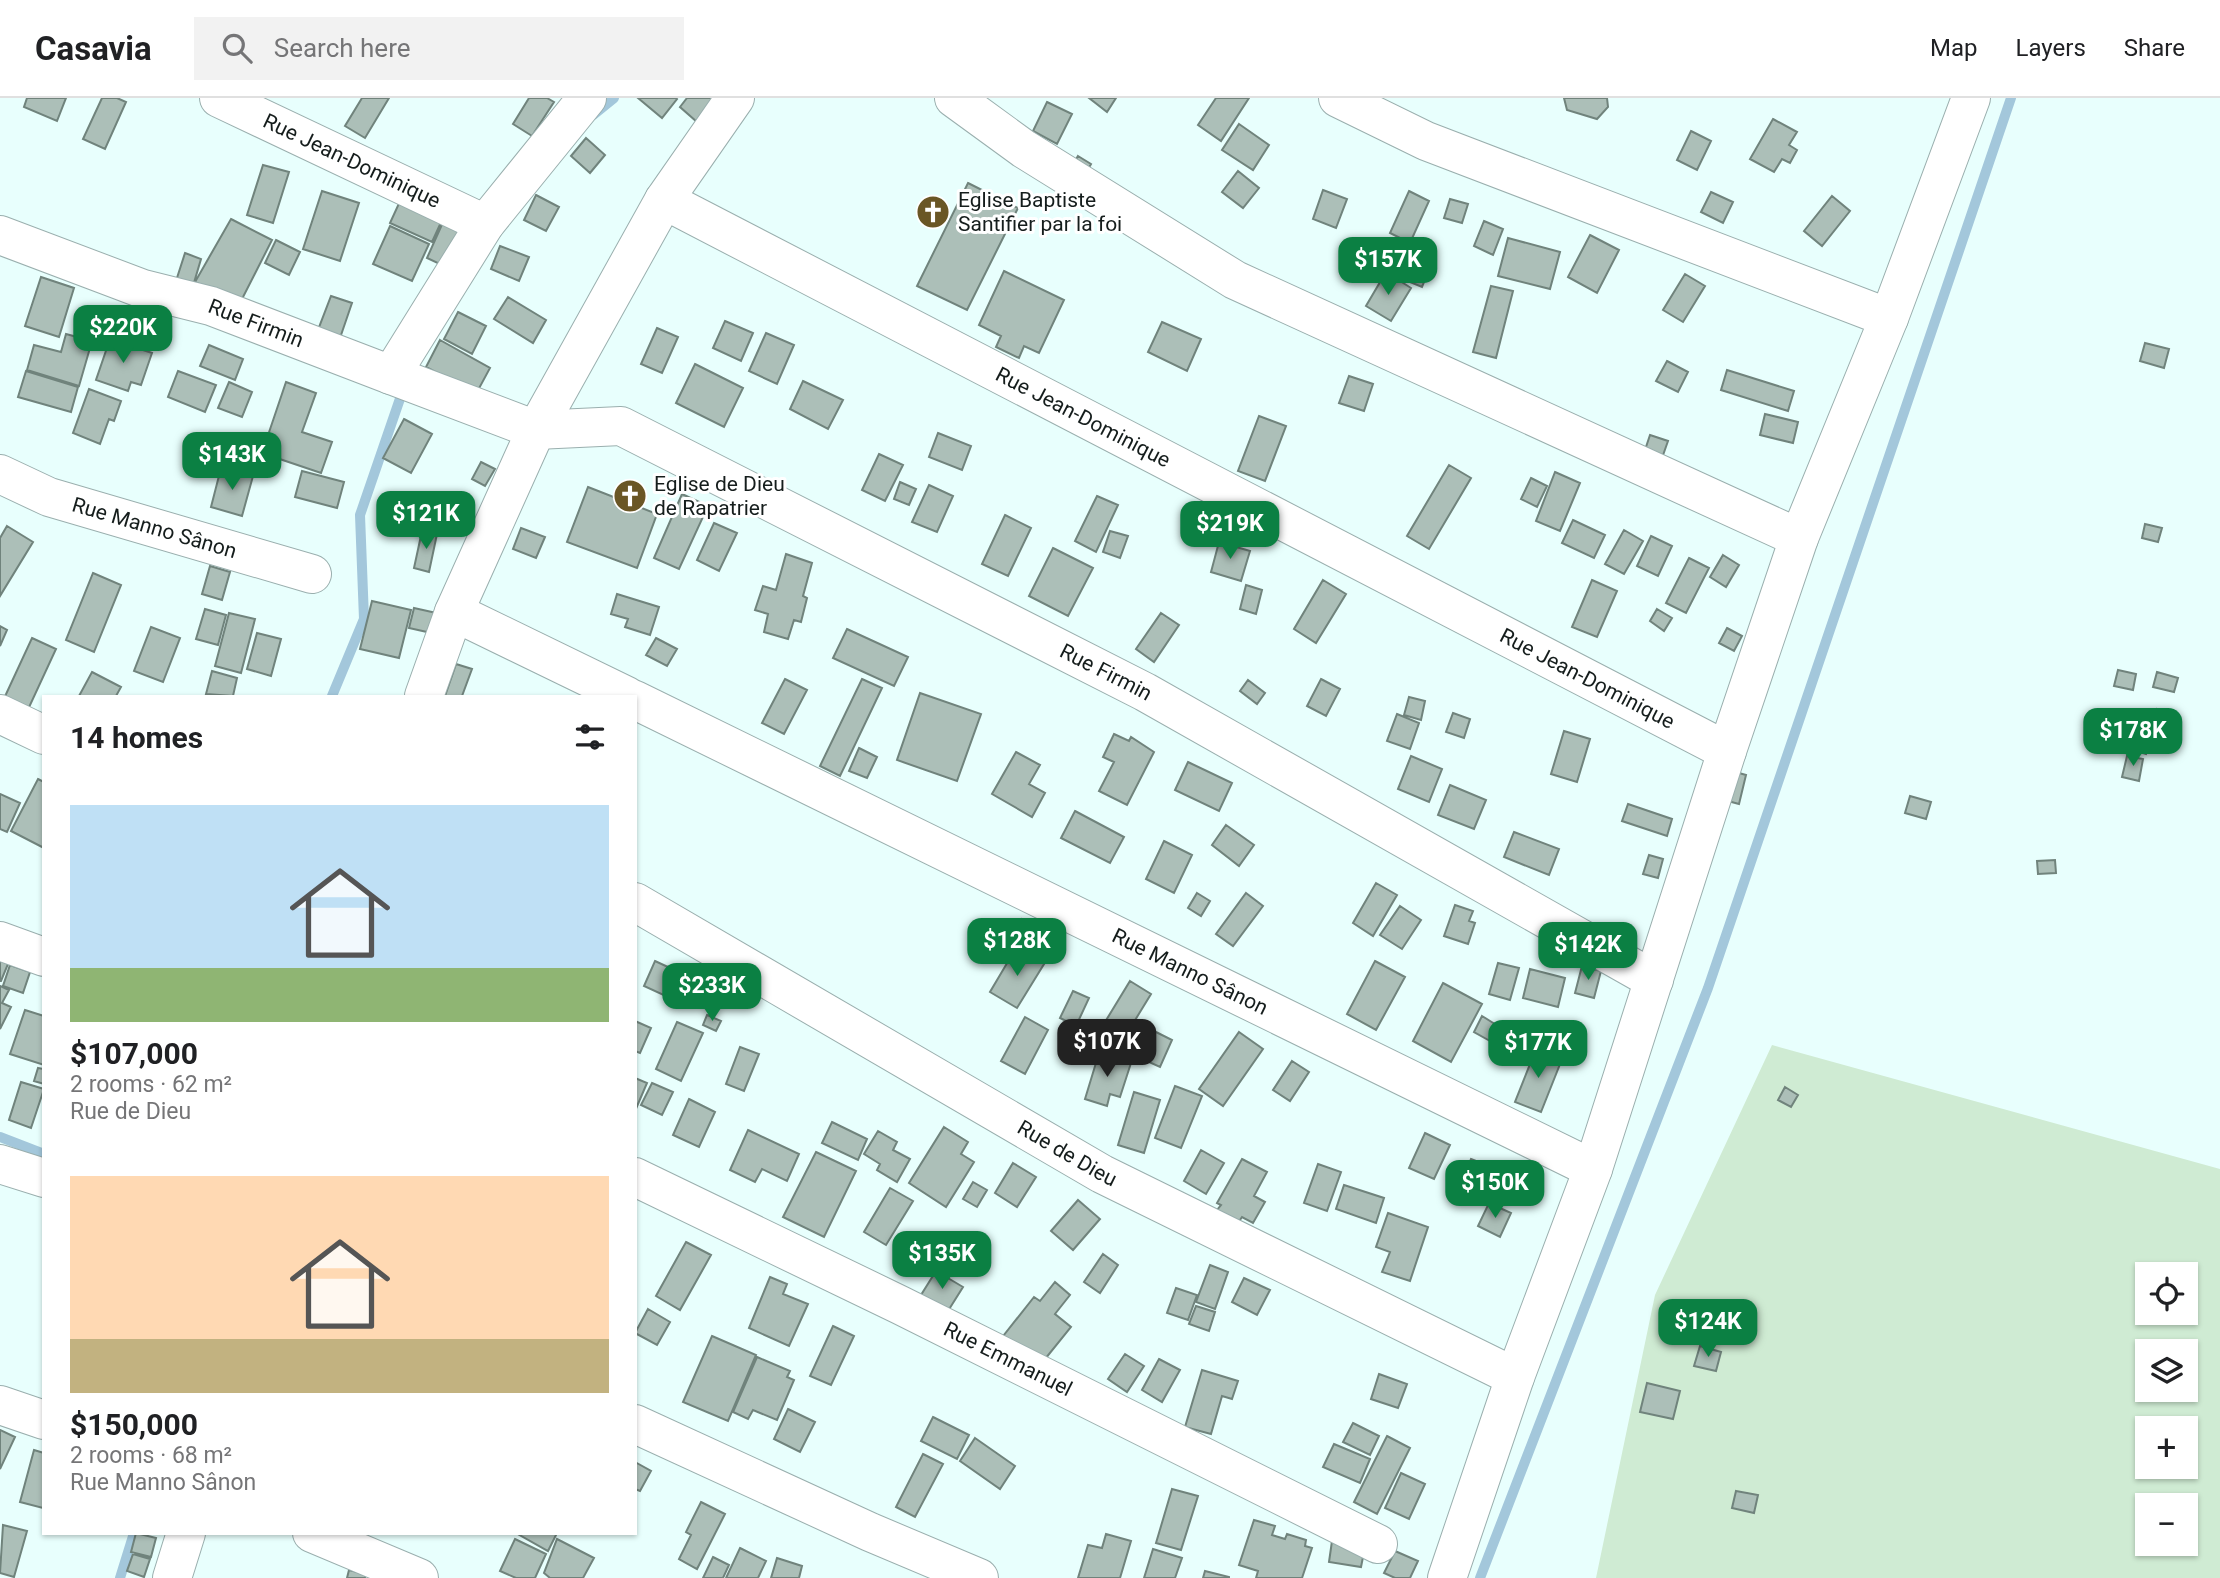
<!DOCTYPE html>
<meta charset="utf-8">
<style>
body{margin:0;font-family:Roboto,sans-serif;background:#f2f2f2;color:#202124;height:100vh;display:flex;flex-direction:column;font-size:26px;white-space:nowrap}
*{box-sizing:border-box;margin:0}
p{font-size:23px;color:#757577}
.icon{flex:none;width:38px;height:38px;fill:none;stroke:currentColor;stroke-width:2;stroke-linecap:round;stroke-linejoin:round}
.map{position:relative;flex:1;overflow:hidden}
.drawer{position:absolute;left:42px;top:597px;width:595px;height:840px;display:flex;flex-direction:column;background:#fff;border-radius:0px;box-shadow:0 2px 5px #0004}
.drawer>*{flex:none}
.tools{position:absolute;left:2135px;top:1164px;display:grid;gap:14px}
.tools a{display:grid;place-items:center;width:63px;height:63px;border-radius:0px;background:#fff;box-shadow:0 2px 5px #0004;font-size:35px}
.price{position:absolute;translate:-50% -60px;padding:0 16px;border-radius:14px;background:#0b8043;color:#fff;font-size:23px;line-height:46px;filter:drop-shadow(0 2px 4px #0008)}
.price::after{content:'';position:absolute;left:50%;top:42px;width:21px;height:16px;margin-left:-10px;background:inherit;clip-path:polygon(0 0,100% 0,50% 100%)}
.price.selected{background:#222;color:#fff}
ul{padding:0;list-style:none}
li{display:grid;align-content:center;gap:14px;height:371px;padding:0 28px}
li span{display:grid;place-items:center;height:217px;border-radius:0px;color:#555}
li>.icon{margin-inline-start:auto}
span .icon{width:126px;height:126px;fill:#fffc;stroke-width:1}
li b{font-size:30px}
h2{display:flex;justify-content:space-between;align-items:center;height:84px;padding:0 28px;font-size:30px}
header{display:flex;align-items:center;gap:42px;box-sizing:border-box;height:98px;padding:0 35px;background:#fff;border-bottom:2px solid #e0e0e0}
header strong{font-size:33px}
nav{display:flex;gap:38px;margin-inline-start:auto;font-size:24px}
.search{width:490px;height:63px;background:#f2f2f2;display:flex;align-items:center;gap:18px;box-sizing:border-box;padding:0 24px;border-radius:0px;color:#757577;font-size:26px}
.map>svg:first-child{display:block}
.green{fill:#cfebd3;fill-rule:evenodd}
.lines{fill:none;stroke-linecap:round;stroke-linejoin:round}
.stream{stroke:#a3c7db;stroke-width:10}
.building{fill:#acbfb8;stroke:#70837c;stroke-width:2}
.minor-casing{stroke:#9aafae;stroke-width:40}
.minor{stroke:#fff;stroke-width:38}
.labels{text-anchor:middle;stroke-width:6;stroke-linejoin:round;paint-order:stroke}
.street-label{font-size:21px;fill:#151d1c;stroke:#fff}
.poi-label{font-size:21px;fill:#151d1c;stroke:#fff;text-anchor:start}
</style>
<header>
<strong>Casavia</strong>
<div class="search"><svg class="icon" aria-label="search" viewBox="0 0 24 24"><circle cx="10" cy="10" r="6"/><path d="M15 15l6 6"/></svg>Search here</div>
<nav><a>Map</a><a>Layers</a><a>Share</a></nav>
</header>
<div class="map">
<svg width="2220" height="1480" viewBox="0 0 2220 1480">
<rect width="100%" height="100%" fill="#e8fffd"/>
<path class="green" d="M1772,947l448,124v409h-624l59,-283zM2147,1176h39v38h-39zM2147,1253h39v39h-39zM2147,1330h39v38h-39zM2147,1407h39v39h-39z"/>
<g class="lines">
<path class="stream" d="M593,17l21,-17
M332,598l32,-77 -4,-104 44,-128
M0,1039l44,17
M120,1480l14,-45
M1480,1480l228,-590 303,-890"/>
</g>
<path class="building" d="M27,0h39l-9,23 -33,-14z
M102,0h15l9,4 -21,47 -22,-10z
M362,0h27l-24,40 -20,-12z
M529,0h18l7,4 -22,34 -19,-12z
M638,0h38l1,1 -15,19z
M687,0h27l-17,24 -17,-15z
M1089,0h27l-9,14z
M1216,0h33l-28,43 -23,-16z
M1564,0h43l1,9 -11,12 -30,-9z
M1047,4l25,12 -15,30 -24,-13z
M1773,21l24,13 -8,13 8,5 -7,13 -8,-4 -8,13 -24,-13z
M1239,26l30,21 -16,25 -31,-20z
M1691,33l20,10 -14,29 -20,-10z
M586,40l19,17 -15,18 -19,-17z
M1078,58l13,8 -7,12 -13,-8z
M263,67l26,7 -16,51 -26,-8z
M1238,73l21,17 -16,20 -21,-16z
M968,85l50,25 -51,102 -50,-24z
M1323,92l24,9 -11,29 -23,-9z
M322,93l37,12 -19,58 -37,-12z
M1409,93l20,10 -19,42 -20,-10z
M1711,94l22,10 -10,21 -22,-11z
M536,97l23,12 -13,24 -22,-11z
M1832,98l18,15 -28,35 -18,-15z
M401,101l42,19 -11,24 -42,-19z
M1450,101l18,5 -6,19 -18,-5z
M231,121l41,21 -33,65 -44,-23z
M444,122l18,8 -18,38 -17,-8z
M1484,123l19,8 -10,26 -19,-9z
M390,128l39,18 -17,37 -39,-17z
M1590,137l29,15 -22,43 -29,-16z
M1508,140l52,14 -10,37 -52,-13z
M276,142l24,12 -11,23 -24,-12z
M500,148l29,11 -10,24 -28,-12z
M1410,153l23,9 -11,27 -22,-9z
M185,155l16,6 -8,27 -17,-5z
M1004,173l60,29 -25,53 -15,-7 -5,12 -23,-11 5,-11 -22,-11z
M1386,174l25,16 -20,33 -25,-15z
M1685,176l20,12 -22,36 -20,-12z
M41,179l33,11 -15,49 -34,-11z
M1491,188l22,5 -17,67 -23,-6z
M331,198l21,7 -12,35 -22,-8z
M508,199l38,23 -13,23 -39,-24z
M458,214l28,14 -14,28 -28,-15z
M725,223l28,12 -12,28 -28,-13z
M1162,224l39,17 -14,32 -39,-19z
M657,230l21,9 -16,36 -21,-9z
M766,235l28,12 -17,39 -28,-13z
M66,236l26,7 -13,45 -52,-16 7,-25 27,7z
M110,241l42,14 -11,32 -10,-3 -3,9 -32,-11z
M440,242l50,28 -14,26 -50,-27z
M2145,245l24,6 -5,19 -24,-7z
M209,247l34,14 -8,21 -35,-14z
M1667,263l21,11 -10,20 -22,-11z
M695,266l48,24 -19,39 -48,-24z
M1727,272l67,21 -6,20 -67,-21z
M26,273l52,16 -7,25 -53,-15z
M178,273l38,14 -11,27 -37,-15z
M1349,278l24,8 -9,27 -25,-8z
M803,283l40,19 -15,29 -38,-20z
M229,284l23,10 -10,25 -24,-9z
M286,284l30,11 -14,39 30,10 -11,31 -59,-20z
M89,291l32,12 -7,20 -5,-2 -9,25 -27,-11z
M1765,316l33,8 -5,21 -33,-8z
M1259,318l27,10 -21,55 -27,-10z
M404,321l28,15 -21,39 -28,-15z
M938,335l33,13 -9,24 -33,-13z
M1650,337l18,6 -6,17 -18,-5z
M879,356l24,11 -18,36 -23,-11z
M481,364l14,7 -10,17 -13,-7z
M1449,367l22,13 -42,71 -22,-13z
M221,370l32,8 -11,40 -31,-9z
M302,373l42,11 -7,26 -42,-11z
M1555,374l25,11 -20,48 -24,-10z
M1531,380l16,8 -10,21 -16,-8z
M900,384l16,7 -7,16 -15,-6z
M929,387l24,11 -16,36 -25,-10z
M588,389l69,27 -20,54 -70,-26z
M682,396l26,12 -29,63 -25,-11z
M1097,398l21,9 -22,47 -21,-11z
M1005,417l26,13 -23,48 -26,-12z
M1573,422l32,15 -11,23 -32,-15z
M714,425l23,10 -18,38 -22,-11z
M2145,426l17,4 -4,14 -16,-4z
M7,428l26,16 -33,54v-58z
M521,430l24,9 -9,21 -23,-9z
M1624,432l19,11 -19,33 -19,-10z
M422,433l15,3 -8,38 -15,-4z
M1110,433l18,5 -8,22 -17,-6z
M1651,438l21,10 -14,30 -21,-10z
M1219,444l31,9 -9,30 -30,-9z
M1053,450l40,20 -25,48 -39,-20z
M786,456l26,9 -9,33 4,2 -6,24 -7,-2 -6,19 -24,-7 4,-18 -13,-4 8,-24 13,4z
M1723,457l16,10 -13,22 -16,-10z
M1689,460l20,10 -23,45 -20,-10z
M210,468l20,6 -8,28 -20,-6z
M93,475l28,12 -27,67 -28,-12z
M1323,482l23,14 -30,49 -22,-14z
M1592,482l25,11 -20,46 -25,-10z
M1246,487l16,5 -6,24 -16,-5z
M617,496l42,13 -9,28 -25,-8 3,-8 -17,-5z
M372,503l39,9 -12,48 -39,-9z
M414,510l27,6 -5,20 -27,-6z
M205,511l21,6 -8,30 -22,-6z
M1657,511l15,9 -8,13 -14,-10z
M229,515l26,6 -14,54 -26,-7z
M1161,515l18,12 -25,37 -18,-13z
M0,528l7,4 -7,16z
M151,529l29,11 -17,44 -29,-11z
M1727,530l15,8 -8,15 -15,-8z
M847,531l61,28 -14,29 -61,-28z
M257,535l24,6 -10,37 -24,-7z
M32,540l24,11 -31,67 -24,-11z
M656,540l21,11 -10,17 -21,-11z
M456,566l16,5 -10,27h-17z
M2118,572l18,4 -3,16 -19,-4z
M212,573l25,7 -4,18 -27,-2z
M92,574l29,15 -5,9h-37z
M2157,574l21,6 -4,14 -21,-5z
M785,581l22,11 -23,44 -22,-11z
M862,581l20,9 -42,88 -20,-10z
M1321,581l19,10 -14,27 -19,-10z
M1248,582l17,13 -8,11 -17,-13z
M920,595l61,21 -24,67 -60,-21z
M1409,599l16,4 -4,19 -17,-5z
M2157,611l20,5 -4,15 -20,-5z
M1453,615l17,6 -6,19 -18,-6z
M1397,616l22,9 -9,26 -23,-8z
M1564,633l26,8 -13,43 -26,-8z
M2137,633l14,5 -5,18 -15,-5z
M1114,636l15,7 2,-4 23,15 -27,53 -28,-14 15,-29 -11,-5z
M859,650l18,9 -10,21 -18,-7z
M1016,654l24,13 -11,19 16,9 -13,24 -40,-23z
M1411,658l31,13 -13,33 -31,-13z
M2127,658l16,3 -4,22 -17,-4z
M1188,664l44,21 -13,28 -44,-21z
M1732,673l14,4 -7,29 -15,-4z
M38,681l6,3v66l-33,-17z
M1450,687l36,15 -12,29 -36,-14z
M0,696l20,9 -13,29 -7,-3z
M1910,698l21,6 -5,17 -21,-6z
M1628,706l44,15 -5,17 -45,-15z
M1075,713l49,26 -14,26 -49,-25z
M1226,727l28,20 -15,21 -27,-21z
M1514,734l45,17 -10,26 -45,-18z
M1164,743l28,14 -18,38 -28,-14z
M1649,757l14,4 -5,19 -15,-4z
M2055,762l1,13 -18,1 -1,-13z
M1376,785l21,12 -24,41 -20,-13z
M1197,795l13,8 -9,15 -13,-8z
M1246,795l17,13 -30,40 -17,-12z
M1455,807l18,6 -4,10 6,2 -7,21 -24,-8z
M1400,808l21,14 -19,29 -22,-14z
M1022,821l31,15 -11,22 -30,-15z
M1016,850l28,16 -27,44 -27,-16z
M0,862l8,4 -7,17h-1z
M655,863l26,12 -11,25 -26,-12z
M1375,863l30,16 -29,53 -29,-16z
M1498,865l21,5 -9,32 -21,-6z
M10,867l20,7 -7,21 -20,-7z
M1582,868l19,5 -7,27 -19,-5z
M1530,871l35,9 -7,29 -35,-9z
M1130,883l21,13 -25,41 -21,-13z
M1443,885l39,21 -31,58 -38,-21z
M0,888l9,4 -7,13 9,4 -11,22z
M1073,893l16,7 -13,28 -16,-8z
M25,912l19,6v49l-34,-11z
M707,917l14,6 -5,10 -13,-6z
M1482,918l16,10 -8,15 -16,-9z
M1025,919l23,13 -23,44 -24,-13z
M635,923l16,7 -11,25 -5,-2z
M677,924l26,11 -22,48 -25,-12z
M1134,926l12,4 -9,24 -11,-4z
M1106,928l14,8 -9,14 -14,-8z
M1152,932l20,10 -12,27 -20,-9z
M1239,934l24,17 -40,57 -24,-17z
M740,949l19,7 -15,37 -18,-7z
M1536,951l26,10 -21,53 -26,-10z
M1099,955l32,10 -11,34 -10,-3 -3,12 -22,-7z
M1292,963l17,11 -19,29 -17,-11z
M38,970l6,1v15l-10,-3z
M635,980l12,5 -12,28z
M21,984l23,7 -13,39 -22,-8z
M652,985l21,9 -11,23 -21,-10z
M1175,988l27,10 -21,52 -26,-10z
M1785,989l13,8 -7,12 -13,-7z
M1134,994l26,8 -16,53 -26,-8z
M689,1001l26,13 -16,35 -26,-12z
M832,1024l35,17 -9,21 -36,-17z
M944,1029l24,15 -7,12 13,8 -28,45 -37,-24z
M748,1032l51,24 -12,27 -25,-12 -7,13 -25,-12z
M878,1033l19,11 -4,8 17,9 -13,23 -20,-12 3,-6 -16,-10z
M1425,1035l25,12 -16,34 -25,-11z
M1201,1052l23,13 -18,31 -22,-13z
M816,1054l40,19 -32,66 -41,-20z
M1242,1061l25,13 -13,24 11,6 -12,21 -11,-6 -4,6 -21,-13 4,-5 -4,-2z
M1471,1061l45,18 -10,26 -45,-19z
M1013,1065l23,14 -19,30 -22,-14z
M1318,1066l23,8 -14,39 -23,-8z
M973,1084l14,8 -10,17 -14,-8z
M1344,1087l40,13 -8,25 -40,-14z
M890,1090l23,13 -27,44 -22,-13z
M1078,1102l22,19 -27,31 -22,-19z
M1489,1105l22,10 -11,24 -22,-11z
M1388,1115l40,14 -18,54 -28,-9 8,-20 -14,-5z
M686,1144l25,13 -31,55 -24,-14z
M1103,1156l15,11 -18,28 -16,-11z
M1210,1167l18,7 -13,37 -19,-7z
M936,1173l27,16 -15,24 -27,-16z
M770,1179l17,7 -4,10 25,10 -19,42 -40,-18z
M1244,1180l26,12 -13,25 -25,-13z
M1055,1184l15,13 -15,19 16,13 -34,42 -37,-29 34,-43 6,4z
M1176,1190l21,7 -9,25 -21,-7z
M1196,1208l19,6 -6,19 -20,-7z
M648,1211l22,13 -13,23 -22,-12z
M833,1228l21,10 -23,49 -21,-9z
M712,1238l44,19 -28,66 -45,-19z
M1700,1248l21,6 -5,19 -22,-5z
M1125,1256l19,12 -17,26 -19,-13z
M757,1259l33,14 -3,6 7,3 -17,40 -24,-10 -5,9 -15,-7z
M1159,1261l21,11 -18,32 -20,-12z
M1202,1272l36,11 -6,18 -10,-3 -11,38 -26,-7z
M1379,1276l28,10 -9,24 -27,-9z
M1647,1285l33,8 -7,28 -33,-7z
M788,1311l27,13 -15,30 -26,-13z
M933,1319l36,18 -12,24 -36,-18z
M1353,1325l26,13 -9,19 -27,-13z
M0,1332l15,7 -15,32z
M1387,1338l23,12 -33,66 -23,-12z
M975,1340l40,28 -15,23 -40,-28z
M1334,1346l36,15 -10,24 -37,-16z
M34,1352l10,3 -1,55 -23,-6z
M923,1356l20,10 -28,53 -19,-10z
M635,1364l16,9 -11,20 -5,-2z
M1401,1375l24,11 -16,35 -24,-11z
M1172,1391l26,7 -17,54 -25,-7z
M1736,1393l22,4 -4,18 -22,-5z
M701,1404l24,12 -28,55 -18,-10 12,-24 -5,-3z
M1254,1422l21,6 -3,9 13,4 2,-5 19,6 -1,6 7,2 -10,30h-46l2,-7 -19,-6z
M3,1427l24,6 -13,46 -14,-4z
M136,1435l20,5 -5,19 -20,-5z
M516,1435h41l-9,18z
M1106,1436l25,7 -11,37h-42l10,-33 14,3z
M515,1441l31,15 -11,24h-19l-16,-7z
M557,1441l37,19 -11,20h-33l-6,-5z
M1332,1443l33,6 -4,20 -32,-5z
M740,1450l26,13 -8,17h-32z
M1153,1451l29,9 -7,20h-31z
M1395,1453l23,10 -8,17h-15l-11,-5z
M133,1456l17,5 -6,18 -17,-6z
M713,1459l16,8 -6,13h-20z
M777,1460l25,8 -3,12h-28z
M349,1472l17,4 -1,4h-18z
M1205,1473l24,6v1h-26z"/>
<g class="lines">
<defs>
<g id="minor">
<path id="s1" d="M219,0l266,126"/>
<path id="s2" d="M587,0l-102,126 -94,151 145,55 85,-4 524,266 509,288"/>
<path d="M954,0l70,51 211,131 564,258"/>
<path d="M1338,0l88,43 463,177"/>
<path id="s3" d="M664,102l1063,551"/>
<path id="s4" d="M0,137l143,54 68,17 180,69"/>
<path id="s5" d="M0,376l49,23 263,77"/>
<path d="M454,514l173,84"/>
<path d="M424,598l30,-84 82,-182 128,-230 71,-102"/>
<path id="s6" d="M635,602l958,469"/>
<path d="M0,616l44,21"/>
<path id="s7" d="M635,804l467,272 413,203"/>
<path d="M0,843l44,16"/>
<path d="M0,1066l44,14"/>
<path id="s8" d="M635,1079l265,128 478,239"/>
<path d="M0,1307l44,15"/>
<path d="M635,1326l235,108 109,46"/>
<path d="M312,1435l107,45"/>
<path d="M172,1480l14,-45"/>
<path d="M1447,1480l68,-201 78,-208 134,-418 72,-213 90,-220 82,-220"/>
</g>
</defs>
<use href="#minor" class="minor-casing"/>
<use href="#minor" class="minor"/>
</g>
<defs>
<symbol id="church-disc" viewBox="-11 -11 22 22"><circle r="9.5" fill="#6a5625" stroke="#fff"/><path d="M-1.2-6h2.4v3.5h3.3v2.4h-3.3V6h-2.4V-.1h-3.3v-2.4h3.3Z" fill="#fff"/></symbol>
</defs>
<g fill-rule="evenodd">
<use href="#church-disc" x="914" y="95" width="38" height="38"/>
<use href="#church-disc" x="611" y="379" width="38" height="38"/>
</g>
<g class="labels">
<g class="street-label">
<text dy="7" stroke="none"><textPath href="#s1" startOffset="147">Rue Jean-Dominique</textPath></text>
<text dy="7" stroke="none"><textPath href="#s4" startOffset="271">Rue Firmin</textPath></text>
<text dy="7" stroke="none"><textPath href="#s3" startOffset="472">Rue Jean-Dominique</textPath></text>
<text dy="7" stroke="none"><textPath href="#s5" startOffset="164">Rue Manno Sânon</textPath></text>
<text dy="7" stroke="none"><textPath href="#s2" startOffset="1124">Rue Firmin</textPath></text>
<text dy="7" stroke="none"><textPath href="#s3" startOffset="1040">Rue Jean-Dominique</textPath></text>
<text dy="7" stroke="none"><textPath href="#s6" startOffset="618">Rue Manno Sânon</textPath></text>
<text dy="7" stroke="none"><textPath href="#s7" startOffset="500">Rue de Dieu</textPath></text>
<text dy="7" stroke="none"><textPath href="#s8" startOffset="415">Rue Emmanuel</textPath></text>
</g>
<g class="poi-label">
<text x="958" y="109">Eglise Baptiste<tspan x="958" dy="24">Santifier par la foi</tspan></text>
<text x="654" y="393">Eglise de Dieu<tspan x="654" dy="24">de Rapatrier</tspan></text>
</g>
</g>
</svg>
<div class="tools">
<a><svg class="icon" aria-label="locate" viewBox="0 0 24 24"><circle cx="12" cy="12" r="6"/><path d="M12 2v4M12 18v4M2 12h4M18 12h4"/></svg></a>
<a><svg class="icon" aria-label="layers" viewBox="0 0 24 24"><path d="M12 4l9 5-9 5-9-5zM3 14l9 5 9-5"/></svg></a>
<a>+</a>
<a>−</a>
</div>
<b class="price" style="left:1388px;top:199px">$157K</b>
<b class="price" style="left:123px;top:267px">$220K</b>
<b class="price" style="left:232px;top:394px">$143K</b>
<b class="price" style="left:426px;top:453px">$121K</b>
<b class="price" style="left:1230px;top:463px">$219K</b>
<b class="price" style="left:2133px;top:670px">$178K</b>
<b class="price" style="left:1017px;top:880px">$128K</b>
<b class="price" style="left:1588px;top:884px">$142K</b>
<b class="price" style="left:712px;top:925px">$233K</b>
<b class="price selected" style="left:1107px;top:981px">$107K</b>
<b class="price" style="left:1538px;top:982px">$177K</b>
<b class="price" style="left:1495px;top:1122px">$150K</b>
<b class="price" style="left:942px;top:1193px">$135K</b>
<b class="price" style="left:1708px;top:1261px">$124K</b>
<section class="drawer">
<h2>14 homes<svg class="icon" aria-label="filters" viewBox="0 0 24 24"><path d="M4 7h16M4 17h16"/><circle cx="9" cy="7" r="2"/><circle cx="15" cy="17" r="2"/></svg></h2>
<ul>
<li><span style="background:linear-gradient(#bfe0f5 75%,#8fb573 0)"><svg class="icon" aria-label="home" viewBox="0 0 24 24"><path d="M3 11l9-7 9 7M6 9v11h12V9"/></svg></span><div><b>$107,000</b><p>2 rooms · 62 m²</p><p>Rue de Dieu</p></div></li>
<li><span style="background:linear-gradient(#ffd9b3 75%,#c2b280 0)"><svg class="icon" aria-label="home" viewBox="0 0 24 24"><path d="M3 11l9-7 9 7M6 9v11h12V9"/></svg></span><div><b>$150,000</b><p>2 rooms · 68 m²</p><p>Rue Manno Sânon</p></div></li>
</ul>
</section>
</div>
